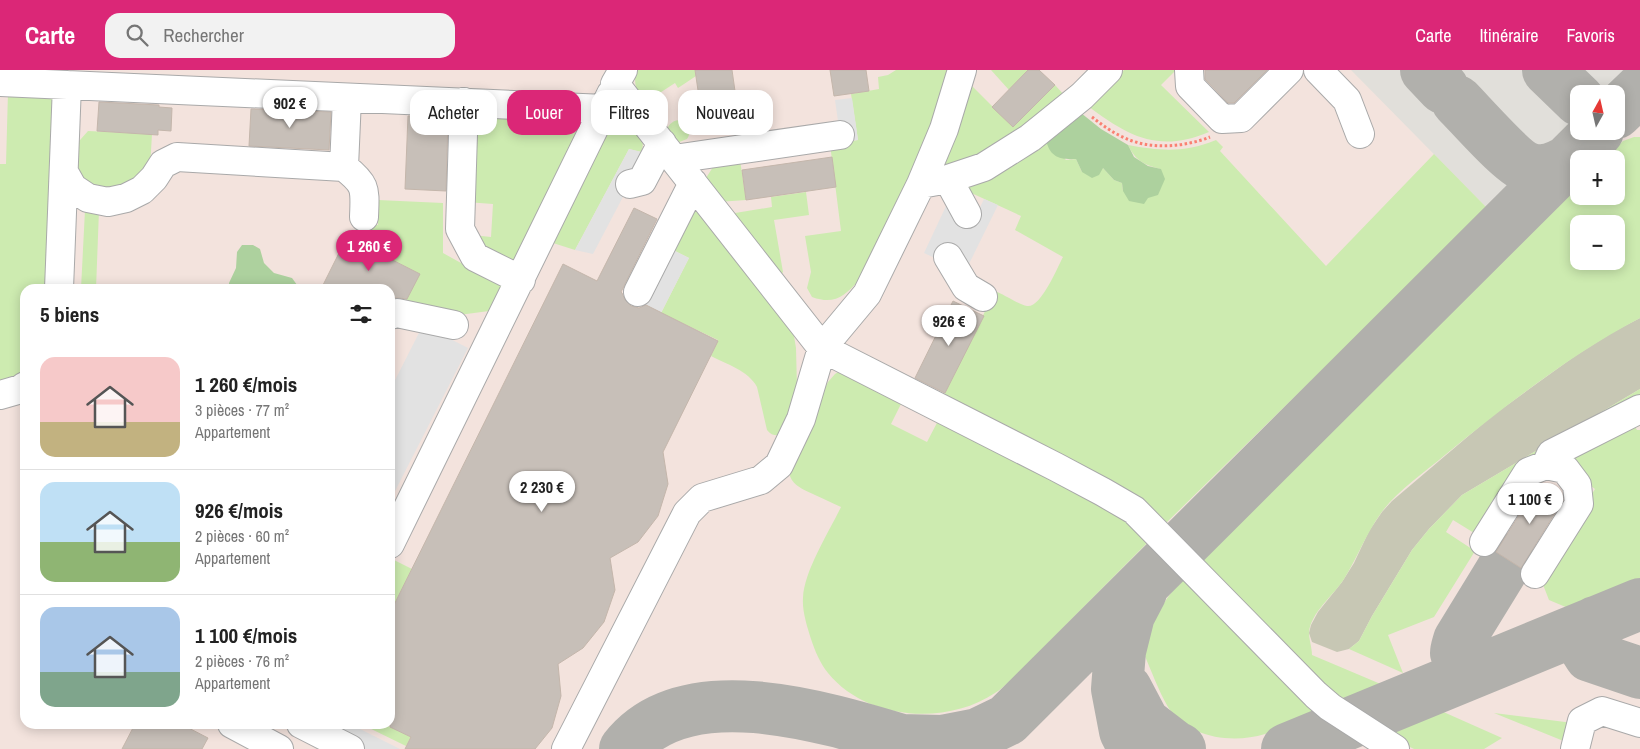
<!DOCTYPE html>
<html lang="fr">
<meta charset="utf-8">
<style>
body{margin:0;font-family:"Archivo Narrow",sans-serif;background:#f2f2f2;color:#222;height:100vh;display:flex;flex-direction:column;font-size:19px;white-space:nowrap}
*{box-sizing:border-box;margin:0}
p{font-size:16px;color:#767676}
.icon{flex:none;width:28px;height:28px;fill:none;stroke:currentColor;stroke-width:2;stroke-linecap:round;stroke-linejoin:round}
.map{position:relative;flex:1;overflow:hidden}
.sheet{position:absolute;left:20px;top:214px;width:375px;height:445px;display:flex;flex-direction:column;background:#fff;border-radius:15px;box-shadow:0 2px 12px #0003}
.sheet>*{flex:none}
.banner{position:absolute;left:410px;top:20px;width:475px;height:45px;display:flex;gap:10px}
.needle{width:32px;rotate:8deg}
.tools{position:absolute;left:1570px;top:15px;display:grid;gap:10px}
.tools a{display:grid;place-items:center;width:55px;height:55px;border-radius:10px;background:#fff;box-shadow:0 2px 12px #0003;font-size:25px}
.price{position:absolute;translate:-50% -42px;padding:0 11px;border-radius:18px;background:#fff;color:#222;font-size:16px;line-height:32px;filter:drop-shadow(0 1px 2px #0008)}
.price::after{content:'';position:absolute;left:50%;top:30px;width:15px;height:11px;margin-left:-8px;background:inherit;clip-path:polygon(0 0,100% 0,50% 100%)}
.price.current{background:#db2777;color:#fff}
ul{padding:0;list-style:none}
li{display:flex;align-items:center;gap:15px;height:125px;padding:0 20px}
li+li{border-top:1px solid #e0e0e0}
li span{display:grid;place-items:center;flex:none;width:140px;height:100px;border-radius:15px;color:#555}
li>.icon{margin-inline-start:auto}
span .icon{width:60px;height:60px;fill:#fffc;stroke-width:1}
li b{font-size:21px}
h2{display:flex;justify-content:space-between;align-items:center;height:60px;padding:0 20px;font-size:21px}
.tag{padding:0 18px;border-radius:15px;background:#fff;box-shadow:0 2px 12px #0003;font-size:18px;line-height:45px}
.tag.current{background:#db2777;color:#fff}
header{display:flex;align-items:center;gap:30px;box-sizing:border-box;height:70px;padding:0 25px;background:#db2777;color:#fff}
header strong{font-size:24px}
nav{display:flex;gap:28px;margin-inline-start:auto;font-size:18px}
.search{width:350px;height:45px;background:#f2f2f2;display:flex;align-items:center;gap:12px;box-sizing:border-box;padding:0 18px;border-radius:15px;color:#767676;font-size:19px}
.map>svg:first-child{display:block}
.military{fill:#f3e3dd;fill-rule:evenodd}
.airport{fill:#e1dfda}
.construction{fill:#c7c7b4}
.grass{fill:#cdebb0;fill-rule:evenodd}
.forest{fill:#add19e}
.parking{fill:#e2e2e2}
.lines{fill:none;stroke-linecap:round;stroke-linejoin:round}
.taxiway{stroke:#b1b0ac;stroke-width:52}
.building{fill:#c7bfb8;stroke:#c4b6ab}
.minor-casing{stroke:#a9a9a9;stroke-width:30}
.path{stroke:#fa8072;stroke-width:3;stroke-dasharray:2.5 2.5;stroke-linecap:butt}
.minor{stroke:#fff;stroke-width:28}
</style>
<header>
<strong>Carte</strong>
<div class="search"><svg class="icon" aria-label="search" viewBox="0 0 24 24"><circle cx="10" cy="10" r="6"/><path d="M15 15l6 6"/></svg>Rechercher</div>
<nav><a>Carte</a><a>Itinéraire</a><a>Favoris</a></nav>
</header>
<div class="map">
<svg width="1640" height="679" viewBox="0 0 1640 679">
<rect width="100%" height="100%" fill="#f2efe9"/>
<path class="military" d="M0,0h1640v679h-1640zM1579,24h37v37h-37zM1579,89h37v37h-37zM1579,154h37v37h-37zM25,219h365v435h-365z"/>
<path class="airport" d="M1351,0h275l-24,24h-23v23l-92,91z"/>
<path class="construction" d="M1640,248v71l-178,106 -33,34 -17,21 -40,66 -13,25 -10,8 -12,3 -25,-10 -3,-9 2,-8 7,-13 24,-30 12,-19 15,-32 13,-19 10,-11 100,-85 83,-60 38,-24z"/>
<path class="grass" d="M637,0h58l1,6 -18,12 -3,-5 -23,15 4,5 -9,6c-7,-13 -16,-24 -10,-39z
M896,0h54l-38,110 -53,100c-15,17 -25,25 -47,17l-5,-9 4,-16 -6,-36 36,-5 -11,-87 28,-4 -7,-46 28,-5 -1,-12 10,-2z
M991,0h37l-19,20z
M1124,0h52l-15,15 48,47c-50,21 -80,5 -121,-26z
M966,10l47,47 42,-42 10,11 -84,62 -42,13z
M8,22l47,4 -7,193h-23v84l-25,14v-223h6z
M472,41l98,5 7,7 3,8 -61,130 -16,3 -31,-29 19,2 2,-33 -27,-2z
M624,49c13,4 23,19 17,33l-12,-3 -54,101 -22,-7 57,-117 6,-6z
M681,50c8,4 11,12 6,19l-10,4 -10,-13c2,-7 7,-10 14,-10z
M88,61l64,3 -2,34 -27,21 -33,-1 -18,-22 1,-18z
M1634,67h6v181c-70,37 -134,87 -195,137 -20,17 -49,37 -64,58 -15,21 -24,45 -37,66 -10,16 -34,34 -35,54 0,6 3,15 3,22l71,30 -36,14 -26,-9 -125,-125 383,-381v12h37v-37h-12l19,-18zM1579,154h37v37h-37z
M1046,69l20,21 10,-1 6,13 21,-4 11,12 8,3 1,8 37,-22c-17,-5 -24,-8 -32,-24 33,6 56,8 88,-5l7,7 -3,4 106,115 108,-112 53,54 -323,317 -223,-124 54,-110c8,3 25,14 32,15 14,2 30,-38 36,-49l-48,-27 6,-14 -54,-25 -4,-8z
M740,90l6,40 -28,2 -14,-21 9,-14z
M806,122l3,23 -35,5 9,52 -3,4 -51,-62 43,-7 -1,-10z
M378,130l65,3v50l63,35 -10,18 -7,5 -30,4 -55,-11 15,-30 -38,-20 6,-14 -20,-10 2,-6 9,1z
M85,140h14l-3,79h-15z
M695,140l6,1 87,114 6,11 2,12 1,40 -2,18 -14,29c-6,1 -10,0 -14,-5l-10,-43c-8,-16 -31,-23 -46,-31l7,-16 -57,-27 28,-55 -18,-9z
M843,299l61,29 -13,26 36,18 13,-25 172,90 41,30 -143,144c-5,4 -10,9 -15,12 -49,33 -129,27 -167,-20 -8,-10 -13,-22 -17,-34 -4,-13 -9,-28 -8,-41 1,-27 26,-66 38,-91 -9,-4 -17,-8 -26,-12 -20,-9 -30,-14 -25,-38l38,-75 7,-8z
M1640,319v12l-92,47 -69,88 -26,-16 -7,12 29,19 -41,66 -46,18 15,38 -54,-24 10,-8 13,-25 40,-66 17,-21 33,-34z
M1631,350l6,10h3v148l-72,30 -19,-8 -9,-23 55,-88 -9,-7 -25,-22z
M394,490l18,9 -22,44v-45z
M1185,506l133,135c-17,7 -35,17 -53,23 -33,10 -77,4 -97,-27 -9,-15 -17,-37 -24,-53 3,-29 22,-57 41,-78z
M1439,640l63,28 -18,11h-70l-10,-5 -13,-13z
M1494,643l79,10 -7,19z
M361,654h23l27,13 -5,9z"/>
<path class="forest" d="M1081,43l20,16 27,16 6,12 14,9 13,3 4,10 -7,16 -10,3 -4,6 -15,-3 -6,-10 -1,-8 -8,-3 -11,-12 -4,7 -7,3 -10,-6 -6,-13c-16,1 -27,-2 -30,-20z
M242,175h11l7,4 4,14 10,10 18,5 8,11h-71v-6l7,-15 1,-16z"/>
<path class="parking" d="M852,28l6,42 -17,2 -6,-42z
M629,79l17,4 -53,101 -18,-4z
M984,129l14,6 -30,61 -31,-7 -13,-6 23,-49 28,14z
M671,179l18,9 -28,55 -17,-9z
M423,255l45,23 -78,153v-111z
M332,654h18l50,25h-47l-25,-19z"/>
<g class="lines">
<path class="taxiway" d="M1426,0l17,18
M1548,0l31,30
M1457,31c15,15 57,64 74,68 15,4 28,-2 40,-10
M1616,43l24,-23
M1595,552l-11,11 -1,12 7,11 50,17
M1486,597c-12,1 -27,1 -30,-14 0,-4 2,-9 3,-13l49,-80
M1126,619l18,34 30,23 6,3
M900,670l42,1 36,-7 29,-14 591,-589
M625,679c65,-83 224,-24 307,0
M1134,679l-9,-18 -8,-42 3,-38 9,-36 12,-23
M1287,679l353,-145"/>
</g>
<path class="building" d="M695,0h37l8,56 -36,5z
M830,0h36l3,21 -35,5z
M1028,0h11l16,15 -42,42 -21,-20z
M1205,0h62l-33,33h-6l-23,-24z
M99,32l60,3v2l13,1 -1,23 -13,-1v5l-61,-4z
M251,39l80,3 -2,38 -80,-4z
M408,46l40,2 -2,73 -41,-2z
M832,87l4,30 -90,13 -4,-30z
M634,138l23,11 -36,73 1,1 3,7 6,6 8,2 7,-3 72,36 -55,111 5,32 -10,32 -20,26 -28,16 5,32 -11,32 -21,26 -25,16 3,32 -9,32 -17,21h-130l6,-12 -21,-10v-114l173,-349 34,17z
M347,167l73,37 -13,25 -17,-2v-8h-69z
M953,231l31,15 -39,77 -30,-15z
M1542,413l20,13 1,4 -42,68 -25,-16 42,-67z
M135,654h46l27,14 -6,11h-80z"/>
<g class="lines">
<defs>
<path id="minor" d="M962,0l-18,59 -23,55 -54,110 -45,54 234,119 47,25 31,18 182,185 14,12 65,42
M1189,0l1,16 32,33 19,-1 48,-48
M1318,0l29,30 13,34
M0,12l605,27
M347,28l-3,69c23,18 21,22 20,50
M464,32l-4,127 15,28 46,23
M674,89l166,-24
M64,102l9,16 15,10 20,4 18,-4 16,-8 12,-12 9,-14 14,-7 167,10
M948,109l19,35
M630,114l12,-3 20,-38
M921,114l27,-5 36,-12 46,-29 52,-42 26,-26
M948,187l18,30 17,10
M59,219l8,-204
M638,222l55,-109
M390,245l7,-2 57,12
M0,325l21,-6 4,-3
M1546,395l5,-11 89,-45
M1484,472l44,-70 18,-7 19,4 12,16 2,19 -44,70
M390,474l221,-450
M232,654l47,25
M301,654l49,25
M566,679l121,-236 15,-15 59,-18 18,-15 22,-46 21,-71 -207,-264 8,-14
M1575,679l7,-28 20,-10 38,12"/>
</defs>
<use href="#minor" class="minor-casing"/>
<path class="path" d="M1092,47c10,8 21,16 33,21 25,12 60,9 85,-1"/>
<use href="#minor" class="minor"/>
</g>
</svg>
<div class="tools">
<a><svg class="needle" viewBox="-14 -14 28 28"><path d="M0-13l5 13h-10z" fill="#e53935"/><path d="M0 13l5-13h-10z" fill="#767676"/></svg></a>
<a>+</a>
<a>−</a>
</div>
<b class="price" style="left:290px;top:59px">902 €</b>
<b class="price current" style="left:369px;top:202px">1 260 €</b>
<b class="price" style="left:949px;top:277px">926 €</b>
<b class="price" style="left:542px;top:443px">2 230 €</b>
<b class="price" style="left:1530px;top:455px">1 100 €</b>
<div class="banner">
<a class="tag">Acheter</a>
<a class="tag current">Louer</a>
<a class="tag">Filtres</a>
<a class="tag">Nouveau</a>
</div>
<section class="sheet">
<h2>5 biens<svg class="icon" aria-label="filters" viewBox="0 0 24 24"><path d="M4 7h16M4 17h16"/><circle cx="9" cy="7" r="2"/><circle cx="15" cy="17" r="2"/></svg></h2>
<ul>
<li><span style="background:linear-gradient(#f6c9c9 65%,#c2b280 0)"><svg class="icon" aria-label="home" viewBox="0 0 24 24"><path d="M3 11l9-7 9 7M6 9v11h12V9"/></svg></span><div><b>1 260 €/mois</b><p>3 pièces · 77 m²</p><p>Appartement</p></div></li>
<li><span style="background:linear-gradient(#bfe0f5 60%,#8fb573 0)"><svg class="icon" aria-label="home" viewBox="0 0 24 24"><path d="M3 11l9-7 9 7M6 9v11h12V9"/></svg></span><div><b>926 €/mois</b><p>2 pièces · 60 m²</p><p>Appartement</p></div></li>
<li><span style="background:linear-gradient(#a9c7e8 65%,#7fa58c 0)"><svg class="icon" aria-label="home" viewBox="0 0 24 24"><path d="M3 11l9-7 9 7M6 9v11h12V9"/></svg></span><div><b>1 100 €/mois</b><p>2 pièces · 76 m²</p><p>Appartement</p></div></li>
</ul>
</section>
</div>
